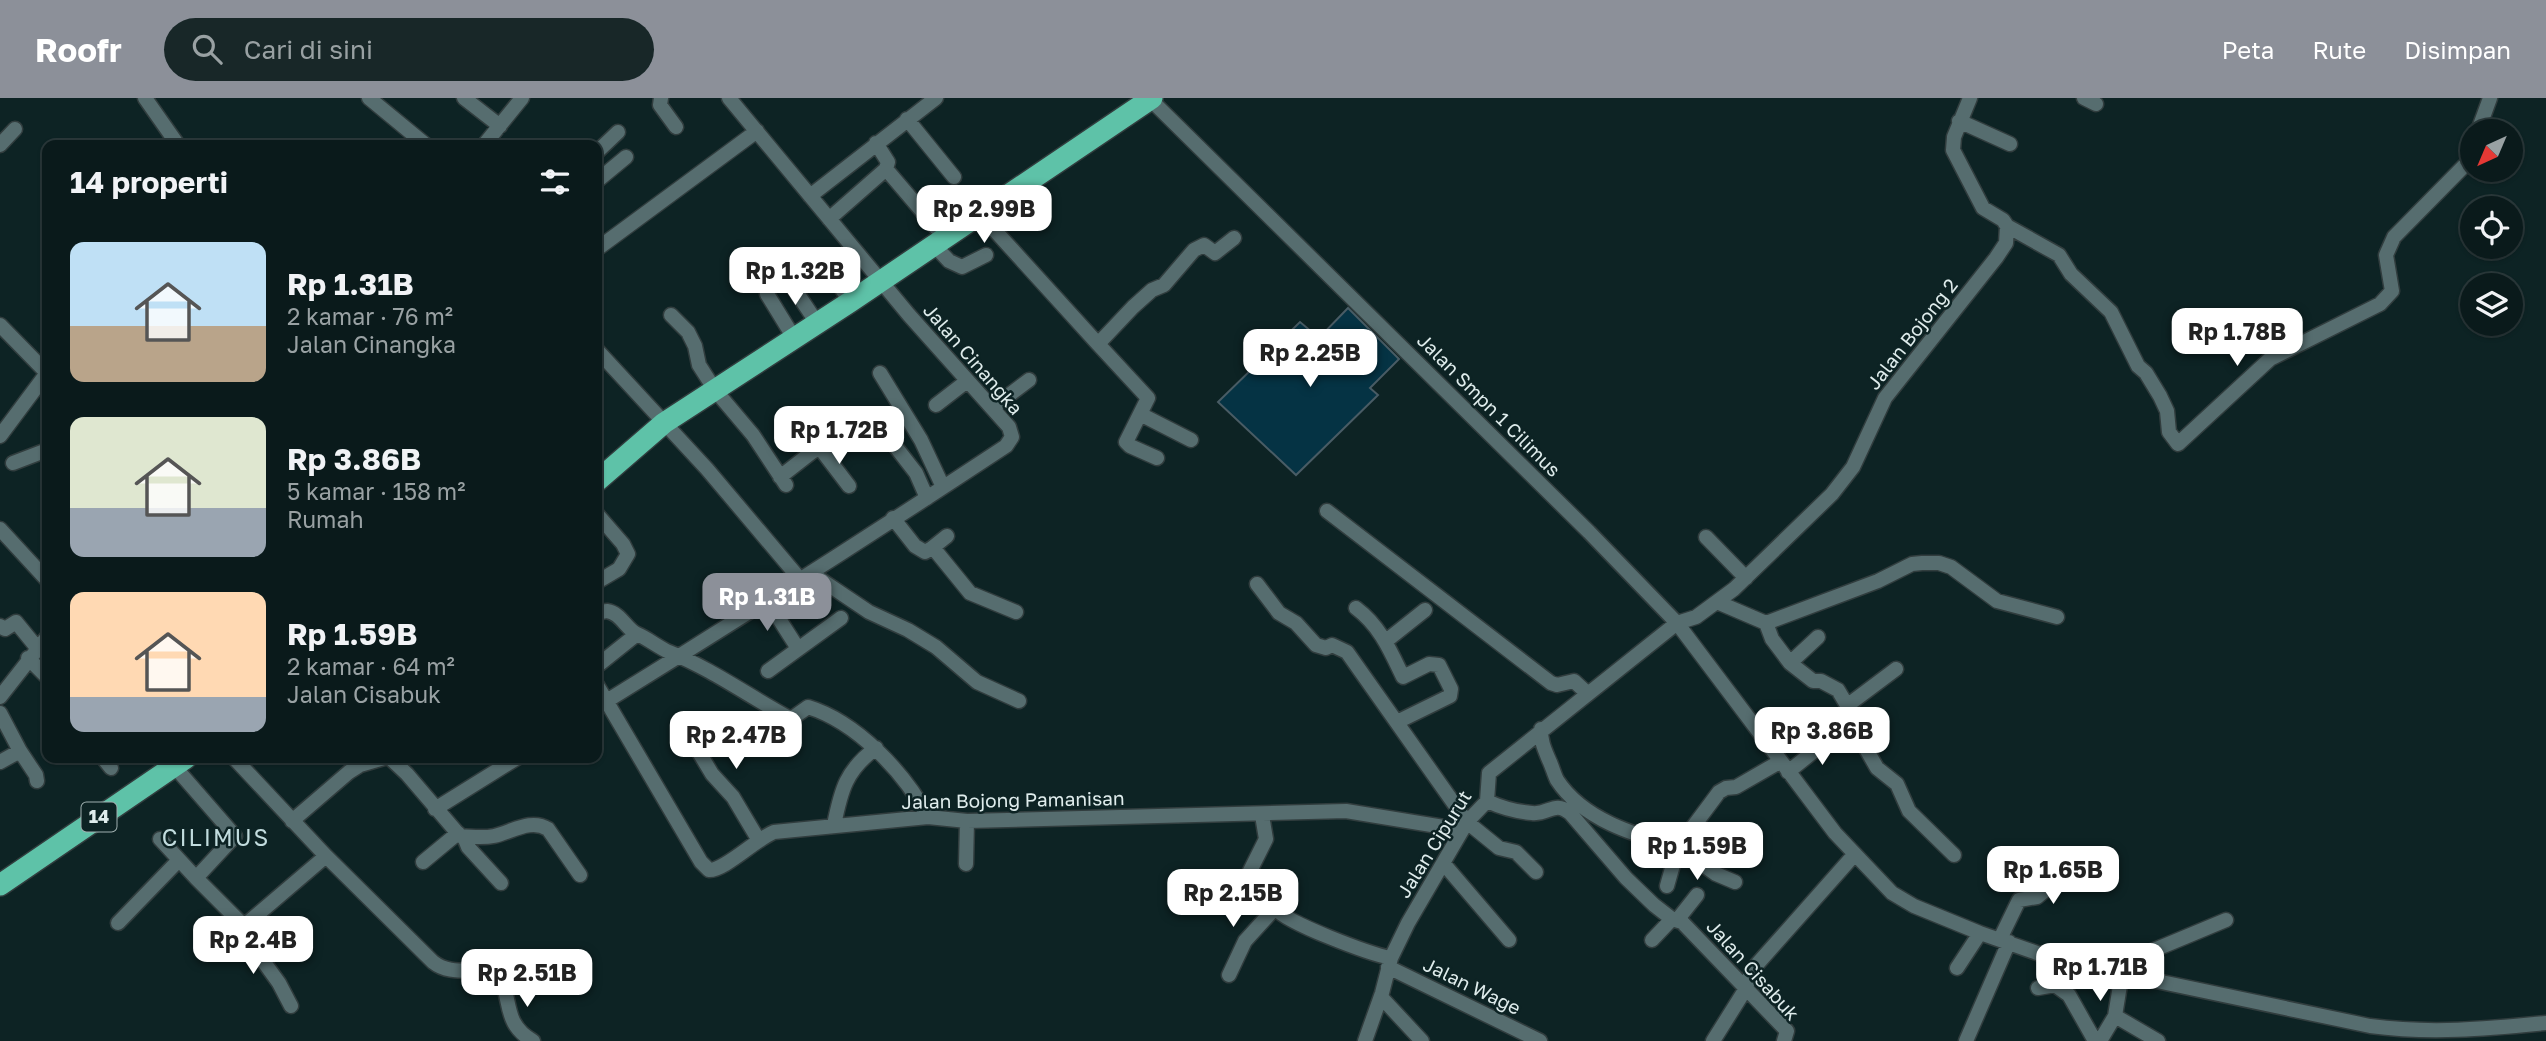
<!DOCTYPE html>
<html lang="id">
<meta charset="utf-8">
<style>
body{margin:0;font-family:"Golos Text",sans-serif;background:#182728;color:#f1f3f6;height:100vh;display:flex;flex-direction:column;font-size:26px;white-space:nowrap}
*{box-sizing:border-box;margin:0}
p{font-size:23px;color:#99a1a3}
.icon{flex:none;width:38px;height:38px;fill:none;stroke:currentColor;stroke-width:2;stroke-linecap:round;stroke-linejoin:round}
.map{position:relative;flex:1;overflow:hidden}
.panel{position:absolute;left:42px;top:42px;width:560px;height:623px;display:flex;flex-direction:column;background:#0a1a1b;border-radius:14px;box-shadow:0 2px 5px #0004,0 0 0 2px #2a383a}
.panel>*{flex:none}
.needle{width:46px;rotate:224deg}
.buttons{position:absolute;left:2460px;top:21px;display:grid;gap:14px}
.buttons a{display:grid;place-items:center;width:63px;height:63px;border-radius:50%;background:#0a1a1b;box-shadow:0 2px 5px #0004,0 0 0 2px #2a383a;font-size:35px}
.price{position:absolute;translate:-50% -60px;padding:0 16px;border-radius:14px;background:#fff;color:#222;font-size:23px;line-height:46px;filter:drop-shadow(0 2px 4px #0008)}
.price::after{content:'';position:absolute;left:50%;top:42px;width:21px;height:16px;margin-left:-10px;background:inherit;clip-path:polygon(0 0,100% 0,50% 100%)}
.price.selected{background:#8c9099;color:#fff}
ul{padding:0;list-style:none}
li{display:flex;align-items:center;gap:21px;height:175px;padding:0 28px}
li span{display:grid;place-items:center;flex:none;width:196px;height:140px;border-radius:14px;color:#555}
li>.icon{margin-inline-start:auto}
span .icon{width:84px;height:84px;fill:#fffc;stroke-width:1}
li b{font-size:30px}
h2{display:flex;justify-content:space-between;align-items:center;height:84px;padding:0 28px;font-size:30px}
header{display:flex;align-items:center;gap:42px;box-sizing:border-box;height:98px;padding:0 35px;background:#8c9099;color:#fff}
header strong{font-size:33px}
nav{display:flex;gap:38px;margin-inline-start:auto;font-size:24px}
.search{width:490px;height:63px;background:#182728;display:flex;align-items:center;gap:18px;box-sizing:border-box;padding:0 24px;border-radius:38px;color:#99a1a3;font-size:26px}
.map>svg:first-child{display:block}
.building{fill:#053344;stroke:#495c65;stroke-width:2}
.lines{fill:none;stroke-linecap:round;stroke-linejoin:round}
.minor-casing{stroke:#313d3e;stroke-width:17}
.highway-casing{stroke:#313d3e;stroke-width:24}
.minor{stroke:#566d6f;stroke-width:14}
.highway{stroke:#5ec2a8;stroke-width:21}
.labels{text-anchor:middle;stroke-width:5;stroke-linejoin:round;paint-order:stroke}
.shield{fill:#0d2324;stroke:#a0b0b0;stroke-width:2}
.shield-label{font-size:18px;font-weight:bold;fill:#dfecec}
.street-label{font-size:19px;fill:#dfecec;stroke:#0d2324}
.quarter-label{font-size:23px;letter-spacing:2px;fill:#c2dcde;stroke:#0d2324}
</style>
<header>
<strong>Roofr</strong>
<div class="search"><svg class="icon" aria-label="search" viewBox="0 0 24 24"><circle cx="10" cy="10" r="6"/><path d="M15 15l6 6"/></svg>Cari di sini</div>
<nav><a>Peta</a><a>Rute</a><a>Disimpan</a></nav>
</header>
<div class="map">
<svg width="2546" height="943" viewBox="0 0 2546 943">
<rect width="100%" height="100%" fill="#0d2324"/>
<path class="building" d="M1348,210l51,51 -29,29 8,7 -82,80 -78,-73 82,-80 19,16z"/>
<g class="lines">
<defs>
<path id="minor" d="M145,0l33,47
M369,0l57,47
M464,0l36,28
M661,0l-1,7 16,22
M2084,0l12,6
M1150,1l439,433 88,91 158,210 57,60 22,13 66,27 77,27 313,66c61,8 115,3 176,-3
M907,21l47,58
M1959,23l51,23
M2478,33l12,-33
M876,45l12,19 -2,7 58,68
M0,47l15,-16
M484,47l38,-47
M597,54l21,-20
M597,83l29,-24
M810,98l126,-98
M979,115l119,131
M829,121l57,-50
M2007,128l52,29 12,19 40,38 27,54 8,7 14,23 7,15 2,21 9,12 92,-85 110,-55 12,-13 -6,-36 8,-18 72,-73 7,-19
M934,147l15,16 13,6 24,-12
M597,151l160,-118
M775,162l42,63
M824,162l26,42
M767,196l27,44
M671,217l17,17 7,14 4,19 16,25 38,45 33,50
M0,227l47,48
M597,252l110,119 92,109
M880,275l41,67 22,47
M936,307l31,-24
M992,310l37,-28
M1140,316l51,26
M0,338l47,-63
M820,350l29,38
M1157,360l-27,-12 -4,-4 22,-44 -50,-54 35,-37 19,-17 12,-5 30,-35 10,-5 11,8 19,-15
M13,365l34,-13
M780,379l32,-25 8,-4 9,3 45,-32 42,54 11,25
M1327,413l224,172 6,2 17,-4 13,12
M597,416l26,30 5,10 -9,15 -22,13
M893,420l22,28 10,6 7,-4 3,2 35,43 46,19
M0,431l47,51
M1706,439l40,41
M932,450l15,-12
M811,475l58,39 39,18 28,17 41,35 42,19
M1257,486l22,29 17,10 20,22 10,3 6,-3 15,7 120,170 32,26 17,4 20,20
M767,502l30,47
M1717,504l49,21 6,16 18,24 28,-26
M1356,510c24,18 34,42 47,69l26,-13 10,1 12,24 -1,7 -53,26
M597,515c2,0 8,-2 10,-2 14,2 19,18 30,23 10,4 21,13 32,18 43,17 81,45 122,67l17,-12c49,15 97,66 120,110
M1766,525l112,-42 34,-17 10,-1h17l12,4 46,34 60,16
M0,528l5,3 11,-7 22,27
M1386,543l39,-31
M28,560l19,19
M1790,565l23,18h8l17,9 26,44 1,13 12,21 20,16 12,27 45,44
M597,568l40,-32
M768,573l73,-53
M597,587l104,177 8,8c15,1 47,-31 65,-38l154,-15 39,4 379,-10 116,19
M0,599l47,-60
M1848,607l48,-36
M597,609c138,-85 274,-172 409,-261l6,-9 -3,-10 -100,-112 -180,-217
M0,615l20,38
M681,624l31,52 21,23 25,42
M1541,631c0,13 3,19 8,31 3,6 5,14 8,20 26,40 78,55 121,67l41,-55 7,-4 10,-1 45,-26
M103,660l8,10
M234,660l92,98 107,106c20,16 46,3 67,14 12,25 3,48 33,65
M390,660l17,16 53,62c11,1 24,2 34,0 18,-4 37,-18 54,-7l32,46
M0,664l20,-11 16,24 1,6
M1788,674l46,-37
M1487,703c13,6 31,11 45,12 17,2 22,-13 38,0l56,65 28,27 18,14 10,3 105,109 -3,10
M435,711l82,-51
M1262,717l4,24 -17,34c3,9 11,13 18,20 4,5 4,10 8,15 11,15 95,46 116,50
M292,723l57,-49 11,-7 24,-7
M834,727c7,-35 12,-55 42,-77
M464,739l4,10 33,36
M160,741l36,39 39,-42 -61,-70
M423,764l35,-29
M966,766l1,-43
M1444,766l65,76
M196,780l48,48 82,-70
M1667,788l11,-39 38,27 19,8
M1678,821l19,-24
M118,825l60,-62
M240,831l39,54 12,23
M2000,841l19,-39 18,-3 26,-21
M1652,842l20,-21
M213,852l31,-24
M1388,869l152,74
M1957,870l23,-35
M1229,877l16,-34 30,-33
M2038,890l17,-3 14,10 26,46
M1381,899l41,44
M2115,918l43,25
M1365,943l17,-48 9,-35 17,-35 59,-101 20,-21 2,-28 188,-150 19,-6 38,-28 98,-95 21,-27 32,-69 111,-140 10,-15 1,-17 -4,-6 -20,-12 -30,-58 1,-13 16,-39
M1713,943l32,-51 7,-20 102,-115
M1966,943l43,-99
M2100,943l15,-25 7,-43 8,-13 96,-40"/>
<path id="highway" d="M597,383l67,-58 186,-121 302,-204
M0,787l186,-127"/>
</defs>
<use href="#minor" class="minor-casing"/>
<use href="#highway" class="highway-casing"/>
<use href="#minor" class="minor"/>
<use href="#highway" class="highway"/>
</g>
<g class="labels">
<rect class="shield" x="81.5" y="704.5" width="35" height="29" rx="5"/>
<g class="shield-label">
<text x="99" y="725">14</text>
</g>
<g class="street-label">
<text transform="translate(1912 236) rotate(-52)" y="7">Jalan Bojong 2</text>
<text transform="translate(973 261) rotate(49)" y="7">Jalan Cinangka</text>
<text transform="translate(1489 307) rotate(45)" y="7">Jalan Smpn 1 Cilimus</text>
<text transform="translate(1013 702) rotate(-1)" y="7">Jalan Bojong Pamanisan</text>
<text transform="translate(1434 746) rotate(-58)" y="7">Jalan Cipurut</text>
<text transform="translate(1753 872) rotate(48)" y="7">Jalan Cisabuk</text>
<text transform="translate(1472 888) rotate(26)" y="7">Jalan Wage</text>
</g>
<g class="quarter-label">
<text x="216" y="748">CILIMUS</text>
</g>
</g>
</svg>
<div class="buttons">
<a><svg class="needle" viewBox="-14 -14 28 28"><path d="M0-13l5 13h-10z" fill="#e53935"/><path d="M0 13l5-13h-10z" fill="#99a1a3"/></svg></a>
<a><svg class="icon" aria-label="locate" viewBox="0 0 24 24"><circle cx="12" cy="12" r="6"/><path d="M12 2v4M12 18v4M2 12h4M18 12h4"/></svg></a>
<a><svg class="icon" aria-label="layers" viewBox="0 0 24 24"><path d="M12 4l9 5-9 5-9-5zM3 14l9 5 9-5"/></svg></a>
</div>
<b class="price" style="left:984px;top:147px">Rp 2.99B</b>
<b class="price" style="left:795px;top:209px">Rp 1.32B</b>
<b class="price" style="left:2237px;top:270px">Rp 1.78B</b>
<b class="price" style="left:1310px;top:291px">Rp 2.25B</b>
<b class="price" style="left:839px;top:368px">Rp 1.72B</b>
<b class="price selected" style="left:767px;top:535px">Rp 1.31B</b>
<b class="price" style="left:1822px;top:669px">Rp 3.86B</b>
<b class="price" style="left:736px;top:673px">Rp 2.47B</b>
<b class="price" style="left:1697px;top:784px">Rp 1.59B</b>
<b class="price" style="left:2053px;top:808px">Rp 1.65B</b>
<b class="price" style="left:1233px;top:831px">Rp 2.15B</b>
<b class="price" style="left:253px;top:878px">Rp 2.4B</b>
<b class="price" style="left:2100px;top:905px">Rp 1.71B</b>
<b class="price" style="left:527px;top:911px">Rp 2.51B</b>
<section class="panel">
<h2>14 properti<svg class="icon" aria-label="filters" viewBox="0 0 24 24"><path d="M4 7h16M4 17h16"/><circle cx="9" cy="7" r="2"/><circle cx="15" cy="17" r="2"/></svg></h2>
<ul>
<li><span style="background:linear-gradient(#bfe0f5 60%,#b9a48a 0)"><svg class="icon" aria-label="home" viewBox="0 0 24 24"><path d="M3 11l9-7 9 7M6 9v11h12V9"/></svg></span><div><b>Rp 1.31B</b><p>2 kamar · 76 m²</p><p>Jalan Cinangka</p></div></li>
<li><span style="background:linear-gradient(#dfe7d0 65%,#9aa5b1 0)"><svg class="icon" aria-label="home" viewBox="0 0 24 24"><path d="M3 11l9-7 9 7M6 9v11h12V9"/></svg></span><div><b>Rp 3.86B</b><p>5 kamar · 158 m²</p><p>Rumah</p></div></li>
<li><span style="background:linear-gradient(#ffd9b3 75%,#9aa5b1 0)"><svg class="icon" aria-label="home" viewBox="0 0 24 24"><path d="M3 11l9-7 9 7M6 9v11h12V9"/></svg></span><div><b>Rp 1.59B</b><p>2 kamar · 64 m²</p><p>Jalan Cisabuk</p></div></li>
</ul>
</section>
</div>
